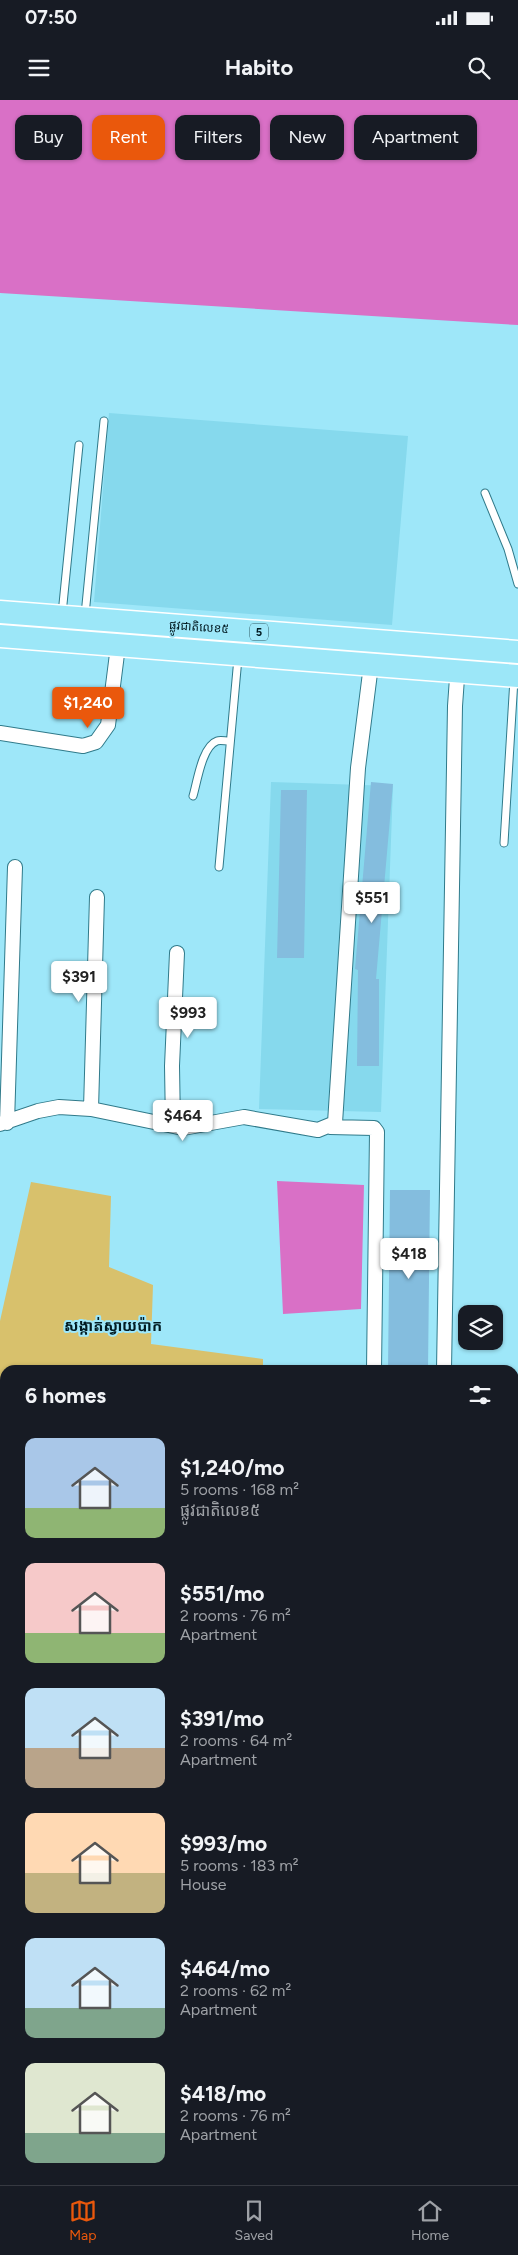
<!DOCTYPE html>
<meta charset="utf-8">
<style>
body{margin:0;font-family:Figtree,"Noto Sans Khmer",sans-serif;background:#242831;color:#f1f3f6;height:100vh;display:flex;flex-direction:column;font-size:19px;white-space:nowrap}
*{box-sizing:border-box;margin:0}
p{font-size:16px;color:#9ea1a6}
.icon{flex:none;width:28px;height:28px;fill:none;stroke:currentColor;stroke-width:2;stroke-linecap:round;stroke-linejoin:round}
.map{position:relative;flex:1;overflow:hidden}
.details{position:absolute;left:0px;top:1265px;width:519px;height:820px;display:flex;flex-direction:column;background:#171b24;border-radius:15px 15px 0 0;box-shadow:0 1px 4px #0004}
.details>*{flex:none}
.guide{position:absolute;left:15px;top:15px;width:489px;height:45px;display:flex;gap:10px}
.fabs{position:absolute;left:458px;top:1205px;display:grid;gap:10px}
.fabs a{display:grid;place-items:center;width:45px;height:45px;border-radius:10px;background:#171b24;box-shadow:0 1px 4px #0004;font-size:25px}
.price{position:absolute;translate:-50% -42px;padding:0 11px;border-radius:5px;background:#fff;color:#222;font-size:16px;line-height:32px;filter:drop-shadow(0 1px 2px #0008)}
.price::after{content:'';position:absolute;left:50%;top:30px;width:15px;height:11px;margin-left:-8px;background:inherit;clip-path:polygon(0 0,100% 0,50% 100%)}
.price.current{background:#ea580c;color:#fff}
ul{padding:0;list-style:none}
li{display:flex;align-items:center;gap:15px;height:125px;padding:0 25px}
li span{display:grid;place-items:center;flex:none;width:140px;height:100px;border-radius:10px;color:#555}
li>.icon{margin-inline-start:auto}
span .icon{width:60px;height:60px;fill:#fffc;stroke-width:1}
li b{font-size:21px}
h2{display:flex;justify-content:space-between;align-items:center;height:60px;padding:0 25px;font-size:21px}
.pill{padding:0 18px;border-radius:10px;background:#171b24;box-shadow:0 1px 4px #0004;font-size:18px;line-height:45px}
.pill.current{background:#ea580c;color:#fff}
.status{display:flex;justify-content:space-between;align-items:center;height:35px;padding:0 25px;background:#171b24;direction:ltr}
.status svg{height:14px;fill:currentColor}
header{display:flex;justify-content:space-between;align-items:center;height:65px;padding:0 25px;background:#171b24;font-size:22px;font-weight:700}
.tabs{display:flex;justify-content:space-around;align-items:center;height:70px;border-top:1px solid #363941;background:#171b24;font-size:14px;color:#9ea1a6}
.tabs a{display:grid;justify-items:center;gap:2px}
.tabs .current{color:#ea580c}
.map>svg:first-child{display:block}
.built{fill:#86d9ed}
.green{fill:#d8c16c}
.water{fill:#d970c6}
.building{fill:#84bdde}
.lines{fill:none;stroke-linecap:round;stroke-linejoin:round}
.service-casing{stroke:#307a8a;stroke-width:9}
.minor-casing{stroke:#307a8a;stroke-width:16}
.trunk-casing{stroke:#fff;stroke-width:25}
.path{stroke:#51838f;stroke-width:2.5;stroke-dasharray:4 2.5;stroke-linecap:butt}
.service{stroke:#fff;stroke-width:7}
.minor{stroke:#fff;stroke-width:14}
.trunk{stroke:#9ce7f8;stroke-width:22}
.labels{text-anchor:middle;stroke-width:4;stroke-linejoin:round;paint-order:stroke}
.shield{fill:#9ee7f9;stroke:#2f5862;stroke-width:1}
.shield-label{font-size:11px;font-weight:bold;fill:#001a21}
.street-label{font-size:12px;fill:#001a21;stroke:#9ee7f9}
.quarter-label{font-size:15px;font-weight:bold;fill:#001a21;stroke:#9ee7f9}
</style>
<div class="status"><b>07:50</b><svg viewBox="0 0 49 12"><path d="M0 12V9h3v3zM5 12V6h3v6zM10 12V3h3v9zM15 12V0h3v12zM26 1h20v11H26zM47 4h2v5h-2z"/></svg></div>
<header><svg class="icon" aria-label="menu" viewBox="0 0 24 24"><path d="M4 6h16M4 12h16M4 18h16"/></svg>Habito<svg class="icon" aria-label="search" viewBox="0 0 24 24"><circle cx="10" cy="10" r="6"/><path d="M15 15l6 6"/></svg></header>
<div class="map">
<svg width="518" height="2085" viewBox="0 0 518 2085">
<rect width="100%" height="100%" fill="#9ee7f9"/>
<path class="built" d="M109,313l299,23 -16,189 -298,-23z
M271,682l122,4 -12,326 -122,-3z"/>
<path class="green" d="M31,1082l80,14 -2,71 44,18 -2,59 112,15v11h-258v621l-5,-5v-665z"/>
<path class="water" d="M0,0h518v225l-518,-32z
M277,1081l87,4 -3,124 -78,5z
M518,1790v158l-4,5v-158z
M188,2080h165l-4,5h-156z"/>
<path class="building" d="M371,682l22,2 -17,195h3v87h-22l1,-96 -3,-1z
M281,690h26l-3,168h-27z
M390,1090h40l-2,180h-40z"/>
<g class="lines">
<defs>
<path id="service" d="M485,393l23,56 10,35
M62,514l17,-169
M85,515l19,-194
M193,696c4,-13 9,-50 24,-55 3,-1 8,0 12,0
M504,743l10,-164
M219,767l19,-209"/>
<path id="minor" d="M0,633l83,13 13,-4 12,-17 10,-79
M91,1009l6,-212
M7,1023l8,-256
M0,1024l38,-13 21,-4 32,2 92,19 61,-11 74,13 17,-7 23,-355 13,-103
M173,1025l-1,-59 5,-113
M330,1027l44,1 3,4 -3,238
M444,1270l11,-664 3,-42
M514,1415h4
M514,1540h4
M514,1600l4,4
M514,1694l4,4
M0,1999l5,5
M81,2080l5,5"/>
<path id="trunk" d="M0,512l518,40
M0,536l518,40"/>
</defs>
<use href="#service" class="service-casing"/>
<use href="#minor" class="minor-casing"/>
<use href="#trunk" class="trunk-casing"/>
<path class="path" d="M0,1632l5,5
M514,2057l4,1"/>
<use href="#service" class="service"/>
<use href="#minor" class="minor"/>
<use href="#trunk" class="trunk"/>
</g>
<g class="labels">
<rect class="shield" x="250" y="523.5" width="18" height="17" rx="4"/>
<g class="shield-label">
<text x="259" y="536">5</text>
</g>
<g class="street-label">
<text transform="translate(199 527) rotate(4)" y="4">ផ្លូវជាតិលេខ៥</text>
</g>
<g class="quarter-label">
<text x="113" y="1231">សង្កាត់ស្វាយប៉ាក</text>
</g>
</g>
</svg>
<div class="fabs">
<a><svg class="icon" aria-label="layers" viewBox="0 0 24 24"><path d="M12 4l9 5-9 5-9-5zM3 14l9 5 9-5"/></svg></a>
</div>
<b class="price current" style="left:88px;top:629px">$1,240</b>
<b class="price" style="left:372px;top:824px">$551</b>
<b class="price" style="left:79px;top:903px">$391</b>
<b class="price" style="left:188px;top:939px">$993</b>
<b class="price" style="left:183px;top:1042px">$464</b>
<b class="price" style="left:409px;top:1180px">$418</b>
<div class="guide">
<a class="pill">Buy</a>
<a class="pill current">Rent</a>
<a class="pill">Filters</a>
<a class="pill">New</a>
<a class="pill">Apartment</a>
</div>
<section class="details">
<h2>6 homes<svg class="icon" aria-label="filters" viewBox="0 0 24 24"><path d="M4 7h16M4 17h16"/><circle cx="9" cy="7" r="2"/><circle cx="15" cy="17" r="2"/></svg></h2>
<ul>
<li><span style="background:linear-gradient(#a9c7e8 70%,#8fb573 0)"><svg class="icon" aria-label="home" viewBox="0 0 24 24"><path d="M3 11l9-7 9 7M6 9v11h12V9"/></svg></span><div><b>$1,240/mo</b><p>5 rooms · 168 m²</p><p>ផ្លូវជាតិលេខ៥</p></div></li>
<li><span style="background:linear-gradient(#f6c9c9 70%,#8fb573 0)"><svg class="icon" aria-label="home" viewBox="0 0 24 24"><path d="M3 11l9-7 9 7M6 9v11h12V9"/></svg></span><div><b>$551/mo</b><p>2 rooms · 76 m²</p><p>Apartment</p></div></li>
<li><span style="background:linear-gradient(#bfe0f5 60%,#b9a48a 0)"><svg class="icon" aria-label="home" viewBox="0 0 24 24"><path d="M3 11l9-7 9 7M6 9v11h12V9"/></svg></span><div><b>$391/mo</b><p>2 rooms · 64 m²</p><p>Apartment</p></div></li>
<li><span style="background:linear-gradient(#ffd9b3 60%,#c2b280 0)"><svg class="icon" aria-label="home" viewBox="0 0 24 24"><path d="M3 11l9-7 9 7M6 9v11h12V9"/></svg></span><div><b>$993/mo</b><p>5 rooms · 183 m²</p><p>House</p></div></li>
<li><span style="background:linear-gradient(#bfe0f5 70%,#7fa58c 0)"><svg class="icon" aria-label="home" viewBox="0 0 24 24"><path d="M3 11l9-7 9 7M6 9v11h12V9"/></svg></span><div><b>$464/mo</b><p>2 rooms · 62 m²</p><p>Apartment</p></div></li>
<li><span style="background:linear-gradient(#dfe7d0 70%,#7fa58c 0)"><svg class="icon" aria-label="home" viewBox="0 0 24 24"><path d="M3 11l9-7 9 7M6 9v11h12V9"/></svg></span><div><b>$418/mo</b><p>2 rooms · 76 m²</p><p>Apartment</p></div></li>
</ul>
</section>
</div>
<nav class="tabs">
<a class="current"><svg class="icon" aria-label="map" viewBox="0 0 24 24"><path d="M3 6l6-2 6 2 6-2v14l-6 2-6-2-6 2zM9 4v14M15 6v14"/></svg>Map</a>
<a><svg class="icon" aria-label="saved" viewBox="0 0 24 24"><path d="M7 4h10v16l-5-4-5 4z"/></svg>Saved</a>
<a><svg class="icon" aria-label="home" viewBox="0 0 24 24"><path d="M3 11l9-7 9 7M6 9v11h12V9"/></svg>Home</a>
</nav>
